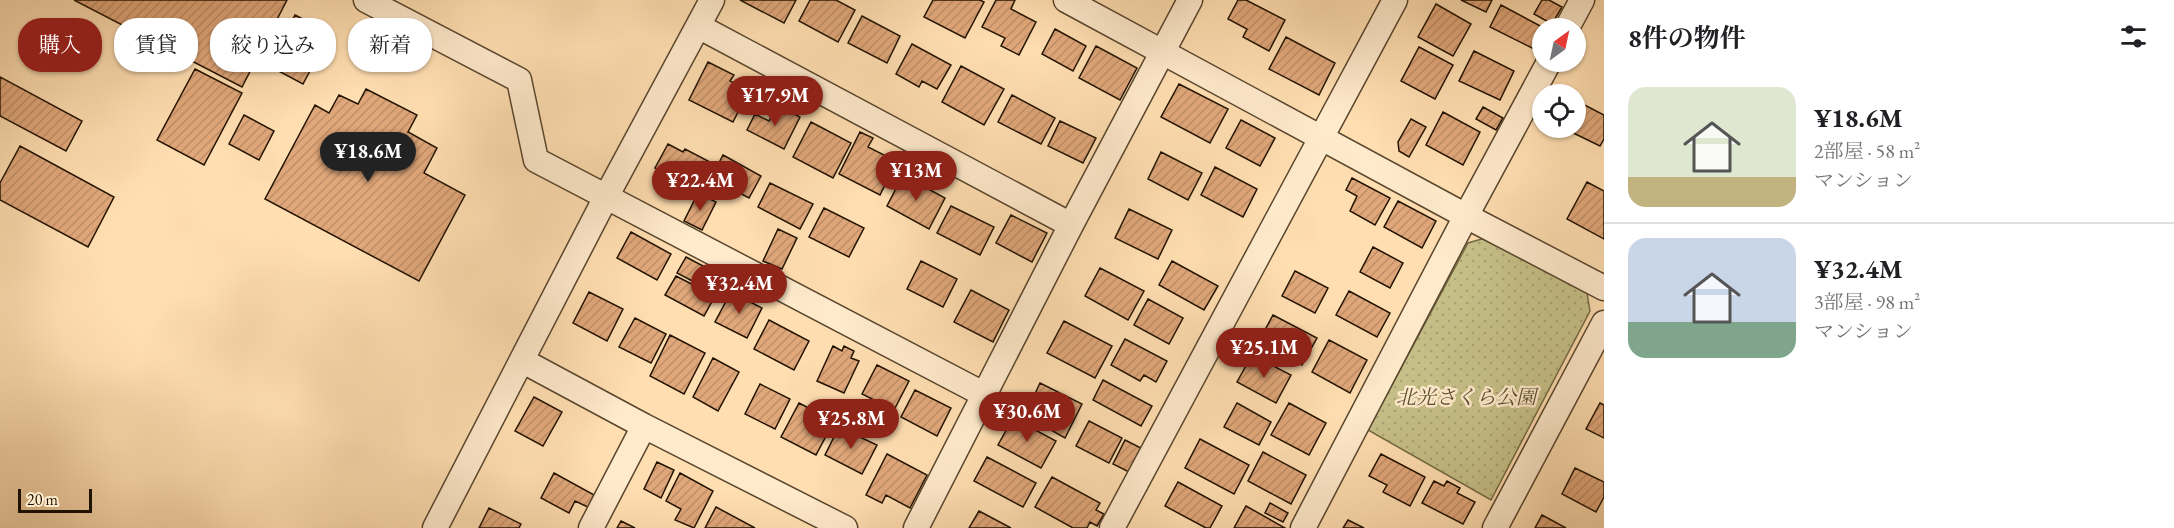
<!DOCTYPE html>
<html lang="ja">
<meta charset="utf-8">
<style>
body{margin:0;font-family:"EB Garamond","Noto Serif JP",serif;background:#f6f6f6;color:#202124;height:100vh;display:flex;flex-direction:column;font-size:22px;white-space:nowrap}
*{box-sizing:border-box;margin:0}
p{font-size:20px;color:#757577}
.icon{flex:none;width:33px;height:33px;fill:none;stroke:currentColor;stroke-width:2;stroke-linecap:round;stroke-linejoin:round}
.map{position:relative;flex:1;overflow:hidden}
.drawer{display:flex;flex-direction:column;background:#fff;width:570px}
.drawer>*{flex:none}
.guide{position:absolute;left:18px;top:18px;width:570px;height:54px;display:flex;gap:12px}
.needle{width:39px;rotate:33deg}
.tools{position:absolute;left:1532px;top:18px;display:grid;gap:12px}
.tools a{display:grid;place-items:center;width:54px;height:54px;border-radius:50%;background:#fff;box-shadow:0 2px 4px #0004;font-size:30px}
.scale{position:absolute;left:18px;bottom:15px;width:74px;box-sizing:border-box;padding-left:6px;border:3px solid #211301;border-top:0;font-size:16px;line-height:21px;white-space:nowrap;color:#211301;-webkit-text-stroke:4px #ffeacc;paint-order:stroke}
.price{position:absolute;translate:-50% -51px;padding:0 14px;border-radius:21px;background:#8f2418;color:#fff;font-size:20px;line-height:39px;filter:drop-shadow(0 2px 3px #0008)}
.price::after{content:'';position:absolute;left:50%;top:36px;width:18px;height:14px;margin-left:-9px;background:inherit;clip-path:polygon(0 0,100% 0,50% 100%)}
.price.on{background:#222;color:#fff}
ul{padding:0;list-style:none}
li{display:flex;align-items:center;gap:18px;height:150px;padding:0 24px}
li+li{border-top:2px solid #e0e0e0}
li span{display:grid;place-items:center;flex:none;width:168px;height:120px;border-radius:18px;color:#555}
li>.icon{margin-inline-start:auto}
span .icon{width:72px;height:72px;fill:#fffc;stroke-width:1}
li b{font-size:26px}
h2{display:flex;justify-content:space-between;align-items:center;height:72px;padding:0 24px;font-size:26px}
.chip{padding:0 21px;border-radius:24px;background:#fff;box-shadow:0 2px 4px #0004;font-size:21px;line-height:54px}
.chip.on{background:#8f2418;color:#fff}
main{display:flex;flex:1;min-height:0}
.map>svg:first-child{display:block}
.park{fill:url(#park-dots);stroke:#746a44;stroke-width:1.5}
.building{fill:url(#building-hatch);stroke:#211301;stroke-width:1.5}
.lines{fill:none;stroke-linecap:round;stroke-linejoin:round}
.minor-casing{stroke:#58462d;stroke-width:27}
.minor{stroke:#ffeacc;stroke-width:24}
.labels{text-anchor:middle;stroke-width:5;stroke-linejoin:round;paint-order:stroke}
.park-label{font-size:20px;font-style:italic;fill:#5b5030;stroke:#ffeacc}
</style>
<main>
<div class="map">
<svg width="1604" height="528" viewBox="0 0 1604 528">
<defs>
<pattern id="park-dots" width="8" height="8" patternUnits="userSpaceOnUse" patternTransform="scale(1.5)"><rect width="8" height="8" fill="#c6c088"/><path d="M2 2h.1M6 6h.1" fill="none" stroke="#aaa474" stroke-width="1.8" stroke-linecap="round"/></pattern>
<pattern id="building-hatch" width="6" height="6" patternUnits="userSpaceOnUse" patternTransform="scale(1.5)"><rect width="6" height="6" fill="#e0a77a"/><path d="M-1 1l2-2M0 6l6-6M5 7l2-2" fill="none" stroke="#c08f68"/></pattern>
</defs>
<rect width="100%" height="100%" fill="#ffdeb1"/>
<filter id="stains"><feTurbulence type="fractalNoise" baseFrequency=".00333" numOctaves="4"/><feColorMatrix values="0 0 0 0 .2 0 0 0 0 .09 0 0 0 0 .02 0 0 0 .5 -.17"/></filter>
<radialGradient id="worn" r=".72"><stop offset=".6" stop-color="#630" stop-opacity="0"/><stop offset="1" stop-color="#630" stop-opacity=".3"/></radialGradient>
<path class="park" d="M1485,238l102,55 3,18 -99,189 -123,-70 100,-187z"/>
<path class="building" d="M74,0h213l-45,87z
M740,0h56l-12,23z
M810,0h26l19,10 -17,32 -39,-21z
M933,0h47l4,2 -19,36 -41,-21z
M996,0h19l-4,9 25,13 -17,33 -18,-9 4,-8 -23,-11z
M1238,0h8l39,20 -16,31 -26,-14 4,-8 -19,-10z
M1461,0h31l-6,12z
M1542,0h7l13,7 -10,17 -18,-10z
M1436,4l35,20 -18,32 -35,-19z
M1501,5l43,23h-2l-8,21 -44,-22z
M295,15l35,18 -27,51 -34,-18z
M862,16l38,20 -13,27 -39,-20z
M1055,29l31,17 -13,25 -31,-17z
M1286,37l49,26 -16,32 -50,-26z
M912,44l39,21 -14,24 -15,-8 -3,6 -23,-13z
M1096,46l41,22 -17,32 -41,-22z
M1419,47l34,18 -18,34 -34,-18z
M1474,51l40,20 -14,29 -41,-19z
M708,62l26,13 -4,6 19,9 -16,32 -44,-22z
M961,66l43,23 -20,36 -42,-23z
M195,69l47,24 -38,72 -47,-25z
M0,77l82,44 -16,30 -66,-35z
M1179,84l49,25 -18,34 -49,-26z
M366,89l51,26 -9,17 29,16 -13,25 41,22 -46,86 -154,-82 50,-94 14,8 10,-18 19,9z
M1012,95l43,23 -14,26 -43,-22z
M1575,100l29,15v24l-4,7 -37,-18h12z
M777,105l23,12 -16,32 -37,-19 8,-16 14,7z
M1483,107l20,11 -7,12 -20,-11z
M1443,112l37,20 -17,33 -37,-20z
M244,115l30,16 -15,29 -30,-16z
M1411,119l15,8 -17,30 -10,-6 -1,-9z
M1241,120l34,18 -15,28 -34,-18z
M1060,121l36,17 -13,25 -35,-17z
M811,122l40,21 -18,35 -40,-21z
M860,132l13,6 -5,9 20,10 -4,8 9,4 -13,26 -41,-21z
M668,144l15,8 2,-3 25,13 -15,27 -40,-21z
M20,146l94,51 -26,50 -88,-47v-17z
M1161,152l41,21 -14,27 -40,-21z
M723,155l38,21 -12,22 -38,-20z
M1215,167l42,22 -14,28 -42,-22z
M903,175l42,23 -16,31 -42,-23z
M1352,178l38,20 -15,27 -25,-14 7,-15 -11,-6z
M1587,182l17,9v48l-37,-20z
M770,183l43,21 -13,25 -42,-22z
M698,193l18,9 -14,28 -18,-9z
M1398,201l38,20 -14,27 -38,-21z
M951,206l43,21 -14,28 -43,-22z
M824,208l40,20 -15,29 -40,-20z
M1129,209l43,21 -14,29 -43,-21z
M1011,215l36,18 -15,29 -36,-19z
M778,229l19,9 -15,31 -19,-8z
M631,232l40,22 -14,26 -40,-22z
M1373,247l30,16 -13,25 -30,-16z
M686,257l19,10 -9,16 -19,-10z
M921,261l36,18 -14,28 -36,-18z
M1172,261l46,25 -14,24 -45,-25z
M1100,268l44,23 -16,29 -43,-24z
M1295,271l33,17 -13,25 -33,-17z
M676,276l39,20 -11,20 -39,-21z
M971,290l38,20 -16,32 -39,-20z
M1349,291l41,22 -13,24 -41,-22z
M589,292l34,17 -16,32 -34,-18z
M731,292l31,16 -15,30 -32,-16z
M1148,299l35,19 -14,26 -35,-19z
M1273,315l44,23 -15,27 -43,-24z
M635,318l31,16 -15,29 -32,-16z
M769,320l40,21 -15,29 -40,-21z
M1064,321l48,25 -17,32 -48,-25z
M670,335l35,18 -21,41 -34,-18z
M1125,339l42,22 -11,21 -12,-7 -4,6 -29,-16z
M1329,340l38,20 -17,33 -38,-21z
M833,346l9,5 2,-5 10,5 -3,7 8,3 -15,32 -27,-12z
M1252,355l39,20 -15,28 -39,-21z
M713,358l26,14 -21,39 -25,-14z
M877,365l32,16 -15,29 -32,-16z
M1103,380l49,26 -11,20 -48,-26z
M1040,383l42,21 -17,34 -16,-9 3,-5 -13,-6 2,-5 -12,-6z
M760,384l30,15 -15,30 -30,-15z
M915,390l36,18 -14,28 -36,-19z
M534,397l28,15 -19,34 -28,-15z
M799,403l35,18 -18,34 -35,-18z
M1237,403l34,19 -12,23 -35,-18z
M1289,403l37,20 -17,32 -38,-20z
M1600,403l4,2v33l-18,-9z
M1013,418l43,23 -15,27 -43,-23z
M1089,421l33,17 -13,25 -33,-17z
M839,427l38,18 -15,29 -37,-19z
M1200,439l49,26 -15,29 -49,-26z
M1125,440l16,8 -12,24 -16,-8z
M1263,452l43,23 -15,29 -43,-23z
M887,454l40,21 -17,33 -24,-13 -4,8 -16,-8z
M1381,454l44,23 -15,29 -27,-14 4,-7 -18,-9z
M987,457l49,26 -13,24 -49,-26z
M657,462l17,8 -13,28 -17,-9z
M1575,468l29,14v15l-8,15 -34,-18z
M554,473l42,23 -6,12 -15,-7 -6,12 -28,-15z
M680,473l33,18 -19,37 -19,-8 6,-11 -15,-8z
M1052,477l48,26 -4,7 8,4 -7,12 -7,-4 -3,6h-14l-38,-21z
M1434,481l10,5 3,-5 13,7 -3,5 18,9 -12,22 -41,-21z
M1178,482l44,24 -12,22h-4l-41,-22z
M1270,503l18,10 -5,9 -18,-9z
M1246,506l39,22h-51z
M716,507l39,21h-50z
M489,508l32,16 -2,4h-40z
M979,511l32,17h-42z
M1542,515l24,13h-31z
M1348,520l16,8h-21z
M621,521l14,7h-18z"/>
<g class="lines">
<defs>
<path id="minor" d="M366,0l153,80 17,80 449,235
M1066,0l400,216 138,72
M698,26l373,199
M1567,28l15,-28
M523,361l121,65 201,102
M435,528l171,-331 106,-197
M591,528l53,-102
M916,528l155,-303 119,-225
M1112,528l283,-528
M1303,528l163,-312 83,-154
M1495,528l109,-205"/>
</defs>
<use href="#minor" class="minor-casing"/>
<use href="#minor" class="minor"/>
</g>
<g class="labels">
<g class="park-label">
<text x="1466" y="404">北光さくら公園</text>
</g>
</g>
<rect width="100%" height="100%" filter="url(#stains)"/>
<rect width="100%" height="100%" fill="url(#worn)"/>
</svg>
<div class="tools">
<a><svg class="needle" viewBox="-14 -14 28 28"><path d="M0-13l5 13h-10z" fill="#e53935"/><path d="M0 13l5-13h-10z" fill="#757577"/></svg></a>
<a><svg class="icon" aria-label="locate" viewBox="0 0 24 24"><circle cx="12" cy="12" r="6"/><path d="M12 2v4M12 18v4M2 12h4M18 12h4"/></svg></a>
</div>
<div class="scale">20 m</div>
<b class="price" style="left:775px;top:127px">¥17.9M</b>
<b class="price on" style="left:368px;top:183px">¥18.6M</b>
<b class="price" style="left:916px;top:202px">¥13M</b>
<b class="price" style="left:700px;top:212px">¥22.4M</b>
<b class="price" style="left:739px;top:315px">¥32.4M</b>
<b class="price" style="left:1264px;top:379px">¥25.1M</b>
<b class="price" style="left:1027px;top:443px">¥30.6M</b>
<b class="price" style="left:851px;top:450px">¥25.8M</b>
<div class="guide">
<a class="chip on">購入</a>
<a class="chip">賃貸</a>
<a class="chip">絞り込み</a>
<a class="chip">新着</a>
</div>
</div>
<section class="drawer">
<h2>8件の物件<svg class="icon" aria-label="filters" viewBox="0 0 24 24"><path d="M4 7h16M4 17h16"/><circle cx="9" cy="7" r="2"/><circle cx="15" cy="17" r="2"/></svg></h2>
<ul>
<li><span style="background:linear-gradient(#dfe7d0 75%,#c2b280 0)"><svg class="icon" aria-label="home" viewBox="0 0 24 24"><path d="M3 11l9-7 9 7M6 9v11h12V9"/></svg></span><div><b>¥18.6M</b><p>2部屋 · 58 m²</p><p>マンション</p></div></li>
<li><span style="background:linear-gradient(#c9d6e8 70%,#7fa58c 0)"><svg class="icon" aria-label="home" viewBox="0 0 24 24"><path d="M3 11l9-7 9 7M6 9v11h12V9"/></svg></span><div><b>¥32.4M</b><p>3部屋 · 98 m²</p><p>マンション</p></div></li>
</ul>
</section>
</main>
